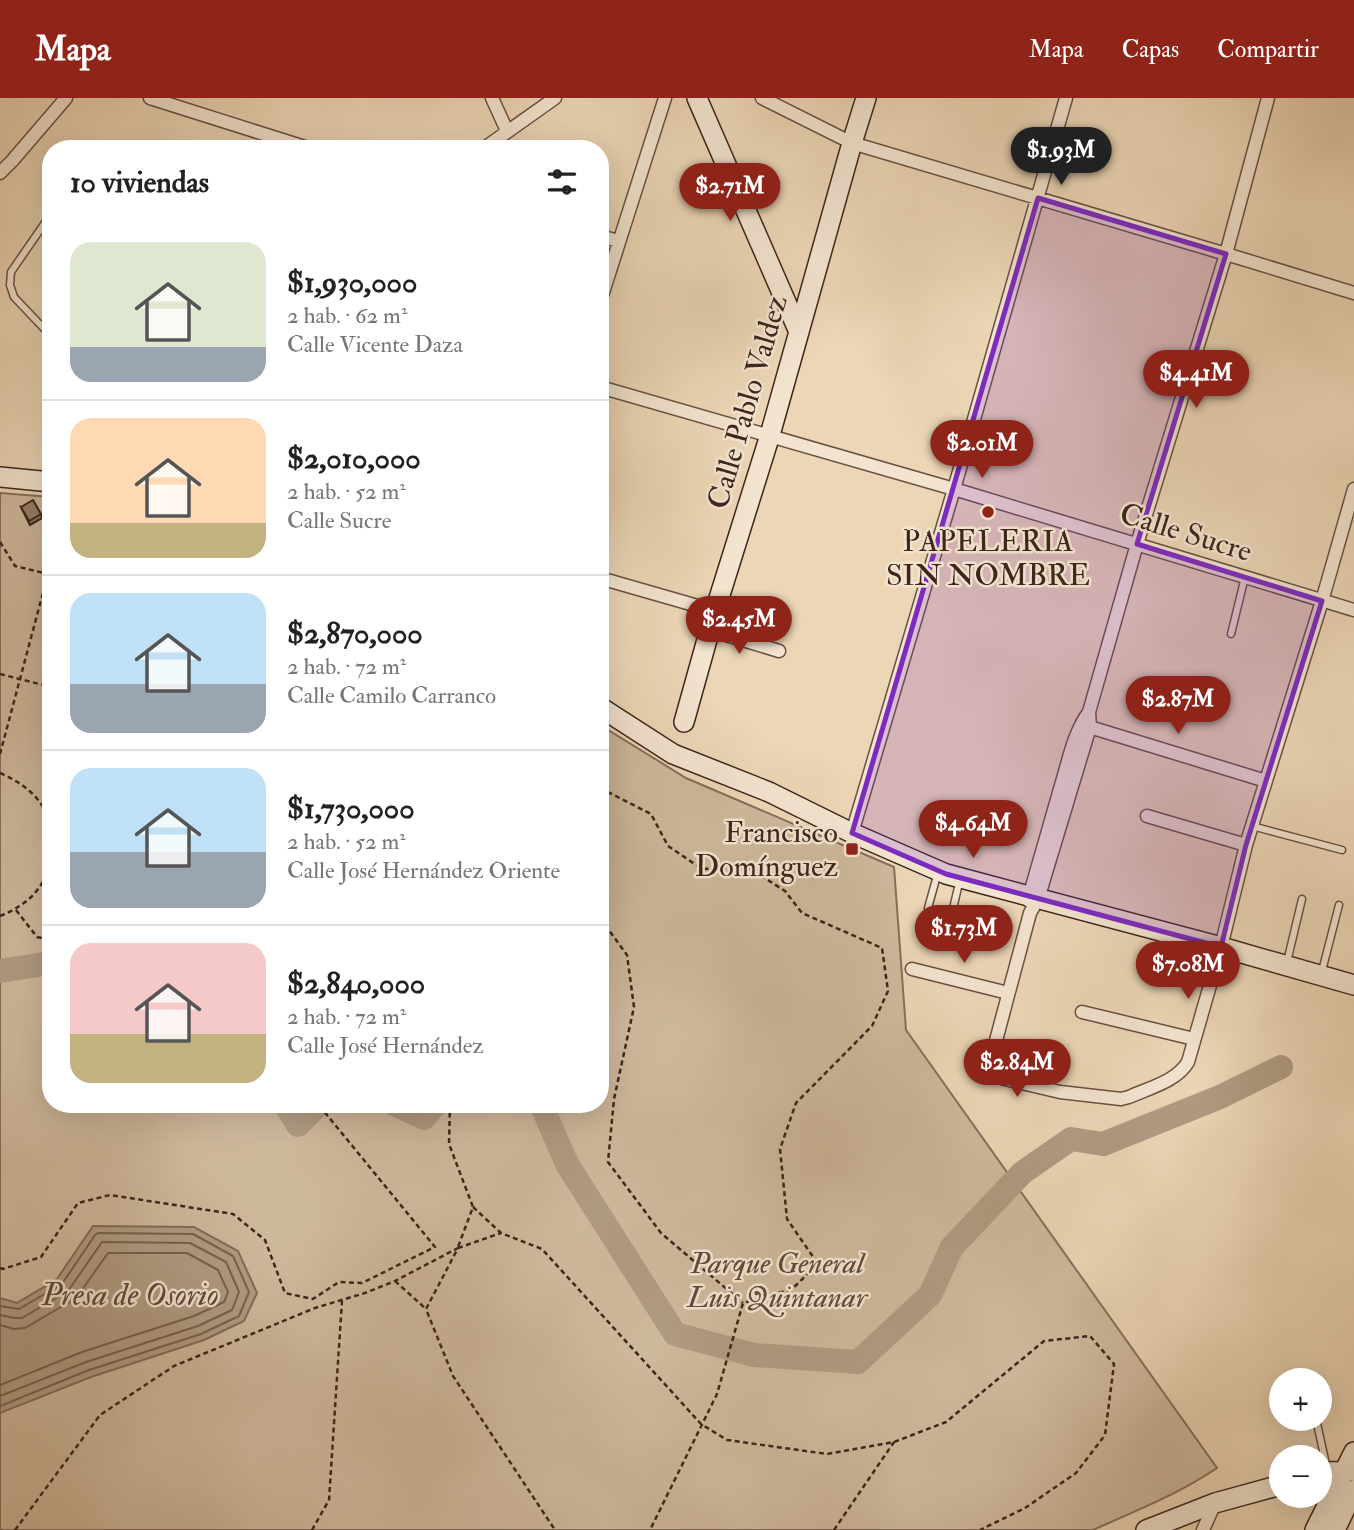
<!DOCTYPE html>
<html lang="es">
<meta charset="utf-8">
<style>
body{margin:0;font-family:"IM FELL Double Pica",serif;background:#f2f2f2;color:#222;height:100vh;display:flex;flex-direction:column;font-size:26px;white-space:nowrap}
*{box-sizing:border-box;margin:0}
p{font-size:23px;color:#767676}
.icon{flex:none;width:38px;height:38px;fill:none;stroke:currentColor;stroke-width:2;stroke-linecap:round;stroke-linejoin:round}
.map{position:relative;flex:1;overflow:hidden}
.panel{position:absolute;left:42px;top:42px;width:567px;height:973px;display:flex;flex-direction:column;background:#fff;border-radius:28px;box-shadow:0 7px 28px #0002}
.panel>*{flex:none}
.fabs{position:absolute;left:1269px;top:1270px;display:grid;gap:14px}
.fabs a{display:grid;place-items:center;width:63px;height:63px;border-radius:50%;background:#fff;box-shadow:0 7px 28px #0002;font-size:35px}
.price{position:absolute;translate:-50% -60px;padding:0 16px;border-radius:24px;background:#8f2418;color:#fff;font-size:23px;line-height:46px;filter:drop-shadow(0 2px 4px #0008)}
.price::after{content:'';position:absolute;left:50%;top:42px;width:21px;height:16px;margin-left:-10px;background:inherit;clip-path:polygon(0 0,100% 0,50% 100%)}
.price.on{background:#222;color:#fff}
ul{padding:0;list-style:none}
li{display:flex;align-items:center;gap:21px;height:175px;padding:0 28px}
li+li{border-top:2px solid #e0e0e0}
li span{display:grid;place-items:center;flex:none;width:196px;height:140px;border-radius:21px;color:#555}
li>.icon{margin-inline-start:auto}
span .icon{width:84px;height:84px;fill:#fffc;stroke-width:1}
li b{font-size:30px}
h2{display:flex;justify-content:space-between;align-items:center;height:84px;padding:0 28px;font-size:30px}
header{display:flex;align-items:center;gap:42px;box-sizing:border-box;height:98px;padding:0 35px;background:#8f2418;color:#fff}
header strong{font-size:33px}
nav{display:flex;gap:38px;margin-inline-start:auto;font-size:24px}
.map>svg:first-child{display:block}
.green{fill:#ceb89c;stroke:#866e5c;stroke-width:2}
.water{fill:#b09a82;stroke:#826b59;stroke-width:2}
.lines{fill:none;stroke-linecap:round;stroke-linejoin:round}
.shore{stroke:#76604f;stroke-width:2}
.river{stroke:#b09a82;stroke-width:24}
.lane-casing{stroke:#695142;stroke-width:9}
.street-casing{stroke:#695142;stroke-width:15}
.secondary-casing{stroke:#3d251c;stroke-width:22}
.path{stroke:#3d251c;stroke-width:2.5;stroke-dasharray:5 3.5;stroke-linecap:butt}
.lane{stroke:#f3e4d0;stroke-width:6}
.street{stroke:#f3e4d0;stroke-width:12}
.secondary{stroke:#f3e4d0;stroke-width:19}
.wall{fill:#836f5d;stroke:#3d251c;stroke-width:2}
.building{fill:#98816c;stroke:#3d251c;stroke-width:2}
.marked{fill:#7b2cbf;fill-opacity:0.2;stroke:#7b2cbf;stroke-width:5;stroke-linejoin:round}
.poi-dot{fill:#8f2418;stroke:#f3e4d0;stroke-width:2.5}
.labels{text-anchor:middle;stroke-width:5;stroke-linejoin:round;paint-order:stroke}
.street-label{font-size:30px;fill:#3d251c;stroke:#f3e4d0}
.poi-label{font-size:30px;fill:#3d251c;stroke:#f3e4d0}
.park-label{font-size:30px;font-style:italic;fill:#614a3c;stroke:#f3e4d0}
.water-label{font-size:32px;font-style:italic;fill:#60483b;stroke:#f3e4d0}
</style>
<header>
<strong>Mapa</strong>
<nav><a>Mapa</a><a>Capas</a><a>Compartir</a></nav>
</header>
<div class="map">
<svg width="1354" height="1432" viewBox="0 0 1354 1432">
<rect width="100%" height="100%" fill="#ecd6b6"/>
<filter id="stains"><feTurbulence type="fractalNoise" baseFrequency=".00286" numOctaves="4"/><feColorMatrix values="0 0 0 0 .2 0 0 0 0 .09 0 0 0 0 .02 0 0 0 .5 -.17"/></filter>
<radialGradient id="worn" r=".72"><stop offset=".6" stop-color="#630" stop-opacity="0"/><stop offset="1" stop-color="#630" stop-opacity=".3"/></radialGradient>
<path class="green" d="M0,395l51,4v607h549v-379l86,53 208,89 12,163 311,438c-38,26 -82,43 -124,62h-1093z"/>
<path class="water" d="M93,1128l101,1 44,24 19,42 -13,28 -40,19 -113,37 -91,36v-115l17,5 40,-24z"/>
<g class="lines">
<path class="shore" d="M0,1208l19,3 43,-25 33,-49 3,-2 95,1 40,22 16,36 -10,24 -38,18 -112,36 -89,36
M0,1217l15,3h7l46,-27 34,-49 88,1 36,19 13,30 -7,18 -34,16 -112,36 -86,34
M0,1227l14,4 11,-1 46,-27 8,-7 29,-41h79l31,17 10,22 -4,10 -30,14 -112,36 -82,33"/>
<path class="river" d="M0,873l51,-8
M285,1006l13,21 21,-21
M394,1006l30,14 12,-14
M541,1006l26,60 108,170 79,21 104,7 72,-67 22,-48 70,-74 49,-34 32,5 117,-47 61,-30"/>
<defs>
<path id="lane" d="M51,116l-40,58 -1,13 4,12 37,39
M1231,536l14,-57
M1252,728l90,24
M928,810l10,-36
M951,819l9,-38
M1287,864l15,-63
M1322,873l17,-66
M1316,1321l11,50"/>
<path id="street" d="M150,0l161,51
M492,0l15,33
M762,0l90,45 374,111 128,39
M1268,0l-42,156 -89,290 -48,168 1,15 -52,172 -8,14 -40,150v9l7,5 63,15 61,7 8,-2c20,-9 48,-16 59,-35l33,-115 25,-102 76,-244 32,-112
M483,51l72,-51
M0,75l12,-12 54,-63
M600,138l18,5
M600,204l65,-204
M600,289l354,102 400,121
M600,480l115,33
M710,532l69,21
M1083,627l183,56
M1147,718l99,29
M852,735l102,-344 112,-391
M1029,803v-4c11,-39 22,-77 33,-115 7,-23 12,-50 27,-70
M912,871l96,24
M1082,914l112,27
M1203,1432l12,-27"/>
<path id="secondary" d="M697,0l102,234
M0,379l51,5
M600,609l73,47 96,38 83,41 94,41 275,73 133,38
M684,624l31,-111 55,-176 82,-292 14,-45
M1320,1376l7,-2 26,-1
M1146,1432l69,-27 66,-18
M1315,1432l39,-78
M1335,1432l19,-40"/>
</defs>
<use href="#lane" class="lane-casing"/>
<use href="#street" class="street-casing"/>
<use href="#secondary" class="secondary-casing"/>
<path class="path" d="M0,444l15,24 33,8
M0,576l51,13
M0,656l48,-180 3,1
M0,675c25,11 46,27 51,56
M600,690l51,26 17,32 34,23 47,-1 36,23 17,22 80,35 6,43 -16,35 -76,77 -16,46 7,70 31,45 -26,25 -49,14 -26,91 -67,136
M16,812l21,27 14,3
M0,818c27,-11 45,-27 51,-57
M600,820l27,37 7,52 -20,92 -6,63 53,71 82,70
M450,1006l-1,40 24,63 -15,40
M473,1109l28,26 41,16 159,175 26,16 100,14 67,-12 52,-20 98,-81 46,-5 24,28 -9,71 -29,38 -51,35 -45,22
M458,1150l43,-15
M0,1170l3,1 38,-12 37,-54 32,-8 123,19 32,26 20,53 28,6 26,-17 23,1 73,-36 -117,-143
M395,1183l31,28
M15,1432l85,-115 74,-49 141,-58 50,-15 30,-12 63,-33 -32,61 27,67 102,154
M312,1432l17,-30 13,-199
M834,1432l60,-88"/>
<use href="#lane" class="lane"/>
<use href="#street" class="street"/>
<use href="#secondary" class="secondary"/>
</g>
<path class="wall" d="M21,409l20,7 1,4 -12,7z"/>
<path class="building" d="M33,402l8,14 -12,7 -8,-14z"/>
<path class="marked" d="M1038,100l188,56 -89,290 185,57 -76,244 -25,102 -275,-73 -94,-41z"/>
<g class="poi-dot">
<circle cx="988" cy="414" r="7"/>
<rect x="845" y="744" width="14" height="14" rx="3.5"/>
</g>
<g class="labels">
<g class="street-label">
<text transform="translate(747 304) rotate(-74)" y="10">Calle Pablo Valdez</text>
<text transform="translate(1186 434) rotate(17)" y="10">Calle Sucre</text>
</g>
<g class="poi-label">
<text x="988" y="453">PAPELERIA<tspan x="988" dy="34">SIN NOMBRE</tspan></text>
<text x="838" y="744" text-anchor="end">Francisco<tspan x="838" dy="34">Domínguez</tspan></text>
</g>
<g class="park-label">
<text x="777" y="1175">Parque General<tspan x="777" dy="34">Luis Quintanar</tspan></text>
</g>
<g class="water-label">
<text x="130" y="1207">Presa de Osorio</text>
</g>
</g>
<rect width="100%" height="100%" filter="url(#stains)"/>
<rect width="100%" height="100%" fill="url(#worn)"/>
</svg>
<div class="fabs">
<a>+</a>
<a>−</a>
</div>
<b class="price on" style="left:1061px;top:89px">$1.93M</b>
<b class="price" style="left:730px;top:125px">$2.71M</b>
<b class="price" style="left:1196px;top:312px">$4.41M</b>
<b class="price" style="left:982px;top:382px">$2.01M</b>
<b class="price" style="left:739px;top:558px">$2.45M</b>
<b class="price" style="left:1178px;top:638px">$2.87M</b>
<b class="price" style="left:973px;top:762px">$4.64M</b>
<b class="price" style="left:964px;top:867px">$1.73M</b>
<b class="price" style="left:1188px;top:903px">$7.08M</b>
<b class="price" style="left:1017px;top:1001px">$2.84M</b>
<section class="panel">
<h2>10 viviendas<svg class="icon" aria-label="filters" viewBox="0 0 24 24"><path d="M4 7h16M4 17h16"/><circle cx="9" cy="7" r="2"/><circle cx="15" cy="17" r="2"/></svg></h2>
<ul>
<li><span style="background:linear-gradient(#dfe7d0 75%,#9aa5b1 0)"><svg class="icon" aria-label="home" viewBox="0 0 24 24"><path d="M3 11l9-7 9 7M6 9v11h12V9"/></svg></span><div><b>$1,930,000</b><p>2 hab. · 62 m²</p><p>Calle Vicente Daza</p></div></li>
<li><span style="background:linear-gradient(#ffd9b3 75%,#c2b280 0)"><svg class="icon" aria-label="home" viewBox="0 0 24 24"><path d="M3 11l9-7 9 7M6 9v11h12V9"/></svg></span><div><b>$2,010,000</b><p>2 hab. · 52 m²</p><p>Calle Sucre</p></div></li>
<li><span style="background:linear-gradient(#bfe0f5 65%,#9aa5b1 0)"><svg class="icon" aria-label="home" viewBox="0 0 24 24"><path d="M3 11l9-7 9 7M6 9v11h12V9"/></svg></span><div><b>$2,870,000</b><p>2 hab. · 72 m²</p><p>Calle Camilo Carranco</p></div></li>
<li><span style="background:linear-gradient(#bfe0f5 60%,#9aa5b1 0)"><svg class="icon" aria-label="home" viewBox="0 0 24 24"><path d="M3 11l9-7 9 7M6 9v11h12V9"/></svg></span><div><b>$1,730,000</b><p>2 hab. · 52 m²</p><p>Calle José Hernández Oriente</p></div></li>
<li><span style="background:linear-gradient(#f6c9c9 65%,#c2b280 0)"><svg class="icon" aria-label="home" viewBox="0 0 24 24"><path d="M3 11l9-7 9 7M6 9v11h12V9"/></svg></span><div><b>$2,840,000</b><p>2 hab. · 72 m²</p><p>Calle José Hernández</p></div></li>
</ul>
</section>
</div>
